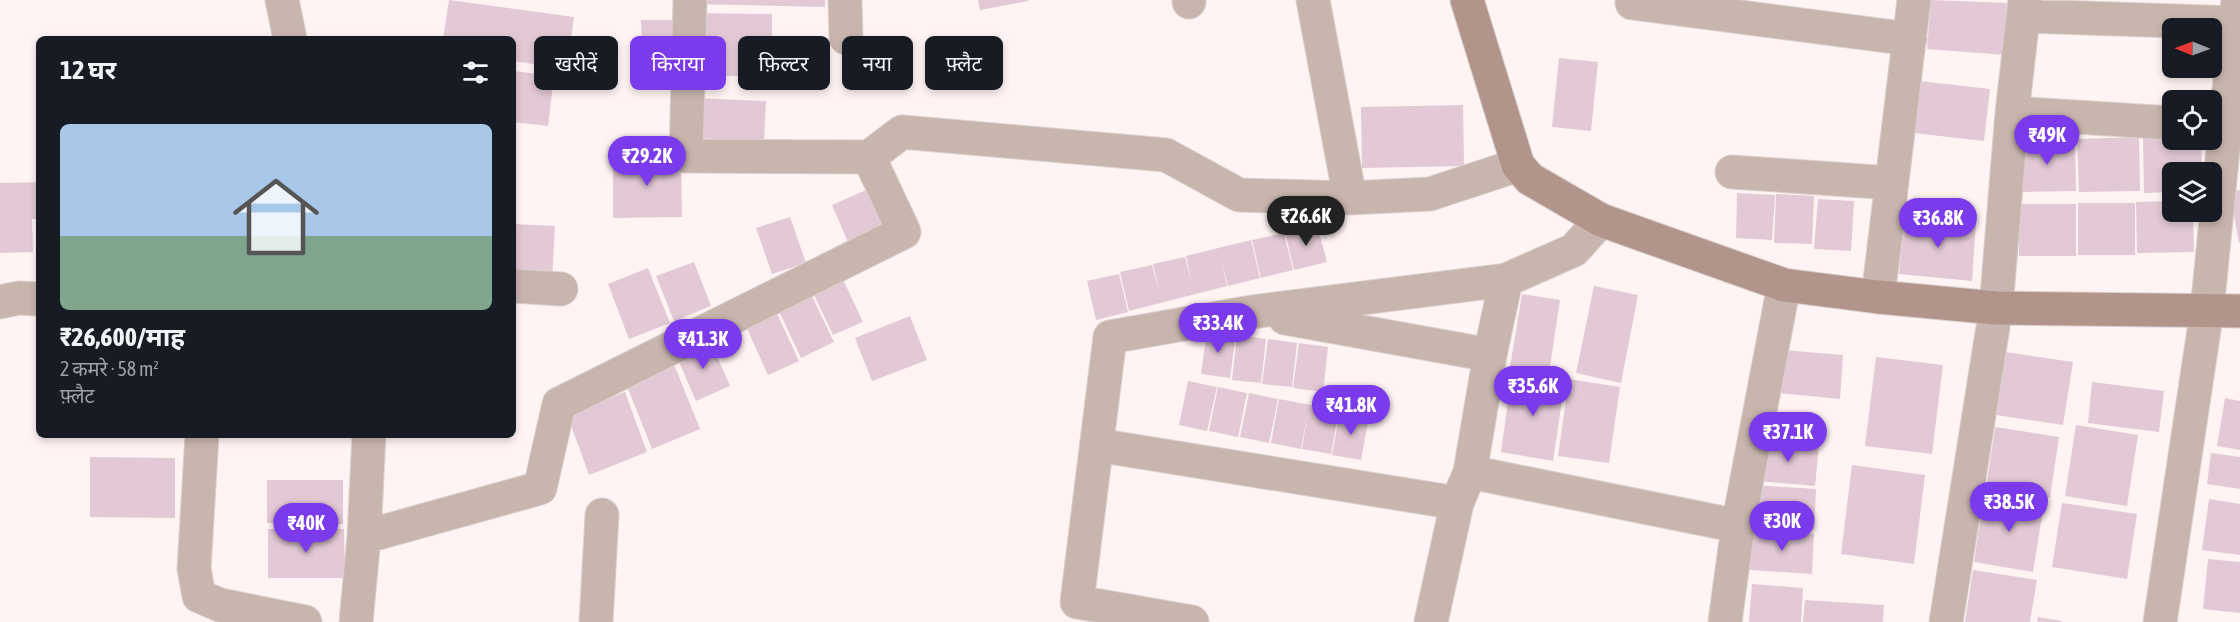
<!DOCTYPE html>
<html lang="hi">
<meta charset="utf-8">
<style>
body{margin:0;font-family:"Asap Condensed","Noto Sans Devanagari",sans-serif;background:#20242c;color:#f1f3f6;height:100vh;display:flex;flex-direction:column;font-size:22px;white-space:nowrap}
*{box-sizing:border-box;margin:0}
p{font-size:20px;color:#9ea1a6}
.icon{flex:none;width:33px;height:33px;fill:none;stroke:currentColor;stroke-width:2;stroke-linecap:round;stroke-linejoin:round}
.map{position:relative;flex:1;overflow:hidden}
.drawer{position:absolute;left:36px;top:36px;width:480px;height:402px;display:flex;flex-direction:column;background:#171b24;border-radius:9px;box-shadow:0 3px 9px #0003}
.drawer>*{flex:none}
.top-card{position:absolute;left:534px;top:36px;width:570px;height:54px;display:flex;gap:12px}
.needle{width:39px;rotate:271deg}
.fabs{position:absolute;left:2162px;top:18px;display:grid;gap:12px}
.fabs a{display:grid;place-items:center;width:60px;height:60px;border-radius:9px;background:#171b24;box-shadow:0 3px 9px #0003;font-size:30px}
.price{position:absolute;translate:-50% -51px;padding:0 14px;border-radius:21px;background:#7c3aed;color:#fff;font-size:20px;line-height:39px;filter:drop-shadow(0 2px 3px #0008)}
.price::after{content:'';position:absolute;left:50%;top:36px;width:18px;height:14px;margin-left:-9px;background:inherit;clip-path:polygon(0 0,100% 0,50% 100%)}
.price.selected{background:#222;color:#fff}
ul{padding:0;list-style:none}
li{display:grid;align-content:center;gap:12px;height:318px;padding:0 24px}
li+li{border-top:2px solid #363941}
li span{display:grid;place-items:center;height:186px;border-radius:9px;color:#555}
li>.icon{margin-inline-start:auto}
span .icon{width:108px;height:108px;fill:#fffc;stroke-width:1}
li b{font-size:26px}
h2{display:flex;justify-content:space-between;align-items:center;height:72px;padding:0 24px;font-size:26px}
.chip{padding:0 21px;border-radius:9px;background:#171b24;box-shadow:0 3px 9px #0003;font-size:21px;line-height:54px}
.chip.selected{background:#7c3aed;color:#fff}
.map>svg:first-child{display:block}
.building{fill:#e3c9d5}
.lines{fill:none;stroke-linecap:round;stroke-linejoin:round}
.street-casing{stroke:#dcd0d0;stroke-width:35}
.secondary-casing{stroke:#dcd0d0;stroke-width:35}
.street{stroke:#c8b5ae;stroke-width:33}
.secondary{stroke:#b1958b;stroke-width:33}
</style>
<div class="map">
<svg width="2240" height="622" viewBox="0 0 2240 622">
<rect width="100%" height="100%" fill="#fff3f3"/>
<path class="building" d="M449,0l125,17 -7,52 -54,-8v-22h-70z
M695,0h130v7l-130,-3z
M978,0h50v1l-48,9z
M1931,0l77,3 -3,52 -78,-6z
M695,13l77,1v62h-78z
M641,20h37v33h-36z
M1559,58l39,4 -7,69 -39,-4z
M513,71l41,5 -6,50 -35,-4z
M1911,80l79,9 -6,52 -79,-9z
M694,98l72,3 -2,40 -72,-3z
M1463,105l1,61 -102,2 -1,-61z
M2139,137l1,54 -61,1 -2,-53z
M2143,138l58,2 1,32h-30v20l-28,1z
M2075,139l1,52 -57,1 -2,-51z
M681,156l1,61 -69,1v-61z
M39,182v37h-7l1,33 -33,1v-70z
M873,187l19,43 -41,19 -19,-44z
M2240,190v52l-1,1 -9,-51z
M1737,193l38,2 -3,45 -36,-2z
M1776,194l38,2 -2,48 -38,-1z
M1818,199l36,2 -3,50 -37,-2z
M2172,201v11h21l1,40 -57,1 -1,-51z
M2078,203h57v52h-57z
M2019,204h57v52h-57z
M1904,216l72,7 -4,58 -73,-7z
M790,217l16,46 -34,11 -16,-46z
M513,224l42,2 -3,57 -39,-1z
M1317,224l10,38 -33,8 -9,-38z
M1284,233l9,37 -32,8 -9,-38z
M1251,240l9,38 -32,8 -7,-27 6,27 -98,25 -9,-39 32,-7 7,26 -6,-27 32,-7 7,26 -6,-27z
M694,262l17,44 -37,15 -18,-45z
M648,268l22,55 -41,16 -21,-55z
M840,273l23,49 -30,13 -23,-49z
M1119,274l9,38 -32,8 -9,-39z
M1594,286l44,9 -17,88 -45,-10z
M810,292l24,50 -33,16 -24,-51z
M1522,294l38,6 -11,73 -39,-6z
M774,307l25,54 -31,14 -24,-53z
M910,316l17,44 -55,21 -17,-43z
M1207,330l29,4 -6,44 -29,-4z
M1237,335l29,4 -5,44 -29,-3z
M1268,339l29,4 -5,44 -30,-3z
M710,340l20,46 -34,15 -20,-46z
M1299,343l29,4 -5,45 -30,-4z
M1783,350l60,5 -3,44 -62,-6z
M2005,352l68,10 -10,63 -67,-10z
M671,357l29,72 -48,20 -29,-73z
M1876,357l67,8 -11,89 -67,-8z
M1512,373l53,8 -12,80 -52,-9z
M1569,379l51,8 -11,76 -51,-7z
M1188,381l29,6 -10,44 -28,-6z
M2092,382l72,9 -5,41 -71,-9z
M1218,387l29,6 -9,44 -29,-6z
M625,392l22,60 -58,23 -22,-61z
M1249,393l29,6 -9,44 -29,-6z
M2225,398l15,3v49l-23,-4z
M1279,399l60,11 -8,44 -29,-5 6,-38 -7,38 -30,-6z
M1340,411l29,5 -8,44 -29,-5z
M2076,425l62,10 -11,71 -62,-10z
M1995,427l64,10 -9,61 -64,-10z
M1761,440l58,6 -4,40 -58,-5z
M2211,453l29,4v32l-33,-5z
M90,457l85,1v60l-85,-1z
M1852,465l73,10 -11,89 -73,-10z
M267,480h76v44l-76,-1z
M1754,485l62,4 -2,41 -63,-4z
M1984,494l60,10 -11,68 -59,-10z
M2209,499l31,5v51l-38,-5z
M2062,503l75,11 -10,65 -75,-12z
M268,529h76l1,49h-77z
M1752,529l62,5 -2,40 -62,-4z
M2208,559l32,3v51l-37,-4z
M1973,570l64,10 -7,42h-65z
M1752,584l51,4 -2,34h-52z
M1805,600l79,5 -1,17h-80z
M2038,617l24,4 -1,1h-24z"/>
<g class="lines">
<defs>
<path id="street" d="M282,0l8,39
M690,0l-4,156 183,1 33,-25 264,23 73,40 111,3 80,-4 88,-29
M845,0l1,38
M1189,0v2
M1313,0l37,198
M1632,3l278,36
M2023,16l213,7
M2012,113l160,10
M1732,172l160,11
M513,286l48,3
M1878,297l36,-297
M0,302l19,-4 20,1
M1285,318l205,37
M202,435l-8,134 5,27 21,9 85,17
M1097,445l360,58
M1470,472l268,54
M364,537l176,-49 19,-84 345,-172 -35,-75
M356,622l8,-85 5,-102
M596,622l6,-107
M1192,622l-115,-20 33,-265 142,-25 254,-32 68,-30 27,-30
M1431,622l26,-119 13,-31 20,-117 16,-75
M1725,622l13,-96 46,-241
M1946,622l50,-314 16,-195 13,-113
M2160,622l47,-312 31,-310"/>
<path id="secondary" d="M1467,0l51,165 12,14 71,41 183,65 94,12 118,11 244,3"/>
</defs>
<use href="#street" class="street-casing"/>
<use href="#secondary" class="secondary-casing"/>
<use href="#street" class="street"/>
<use href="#secondary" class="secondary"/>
</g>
</svg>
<div class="fabs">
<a><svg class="needle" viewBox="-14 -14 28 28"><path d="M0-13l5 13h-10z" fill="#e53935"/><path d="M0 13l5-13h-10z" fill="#9ea1a6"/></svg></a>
<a><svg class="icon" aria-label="locate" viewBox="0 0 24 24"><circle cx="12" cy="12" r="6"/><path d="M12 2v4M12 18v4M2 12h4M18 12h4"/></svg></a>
<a><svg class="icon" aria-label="layers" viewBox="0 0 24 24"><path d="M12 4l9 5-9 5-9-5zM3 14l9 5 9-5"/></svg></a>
</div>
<b class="price" style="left:2047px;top:166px">₹49K</b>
<b class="price" style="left:647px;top:187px">₹29.2K</b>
<b class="price selected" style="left:1306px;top:247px">₹26.6K</b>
<b class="price" style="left:1938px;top:249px">₹36.8K</b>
<b class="price" style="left:1218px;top:354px">₹33.4K</b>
<b class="price" style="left:703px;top:370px">₹41.3K</b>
<b class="price" style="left:1533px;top:417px">₹35.6K</b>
<b class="price" style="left:1351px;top:436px">₹41.8K</b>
<b class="price" style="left:1788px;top:463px">₹37.1K</b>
<b class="price" style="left:2009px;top:533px">₹38.5K</b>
<b class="price" style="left:1782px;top:552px">₹30K</b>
<b class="price" style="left:306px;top:554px">₹40K</b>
<div class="top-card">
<a class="chip">खरीदें</a>
<a class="chip selected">किराया</a>
<a class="chip">फ़िल्टर</a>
<a class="chip">नया</a>
<a class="chip">फ़्लैट</a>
</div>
<section class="drawer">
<h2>12 घर<svg class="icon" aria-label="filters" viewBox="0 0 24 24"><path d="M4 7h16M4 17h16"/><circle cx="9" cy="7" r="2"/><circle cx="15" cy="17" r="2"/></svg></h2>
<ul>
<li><span style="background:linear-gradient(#a9c7e8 60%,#7fa58c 0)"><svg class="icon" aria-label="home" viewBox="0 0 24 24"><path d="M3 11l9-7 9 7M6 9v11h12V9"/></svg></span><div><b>₹26,600/माह</b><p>2 कमरे · 58 m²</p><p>फ़्लैट</p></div></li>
</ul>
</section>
</div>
